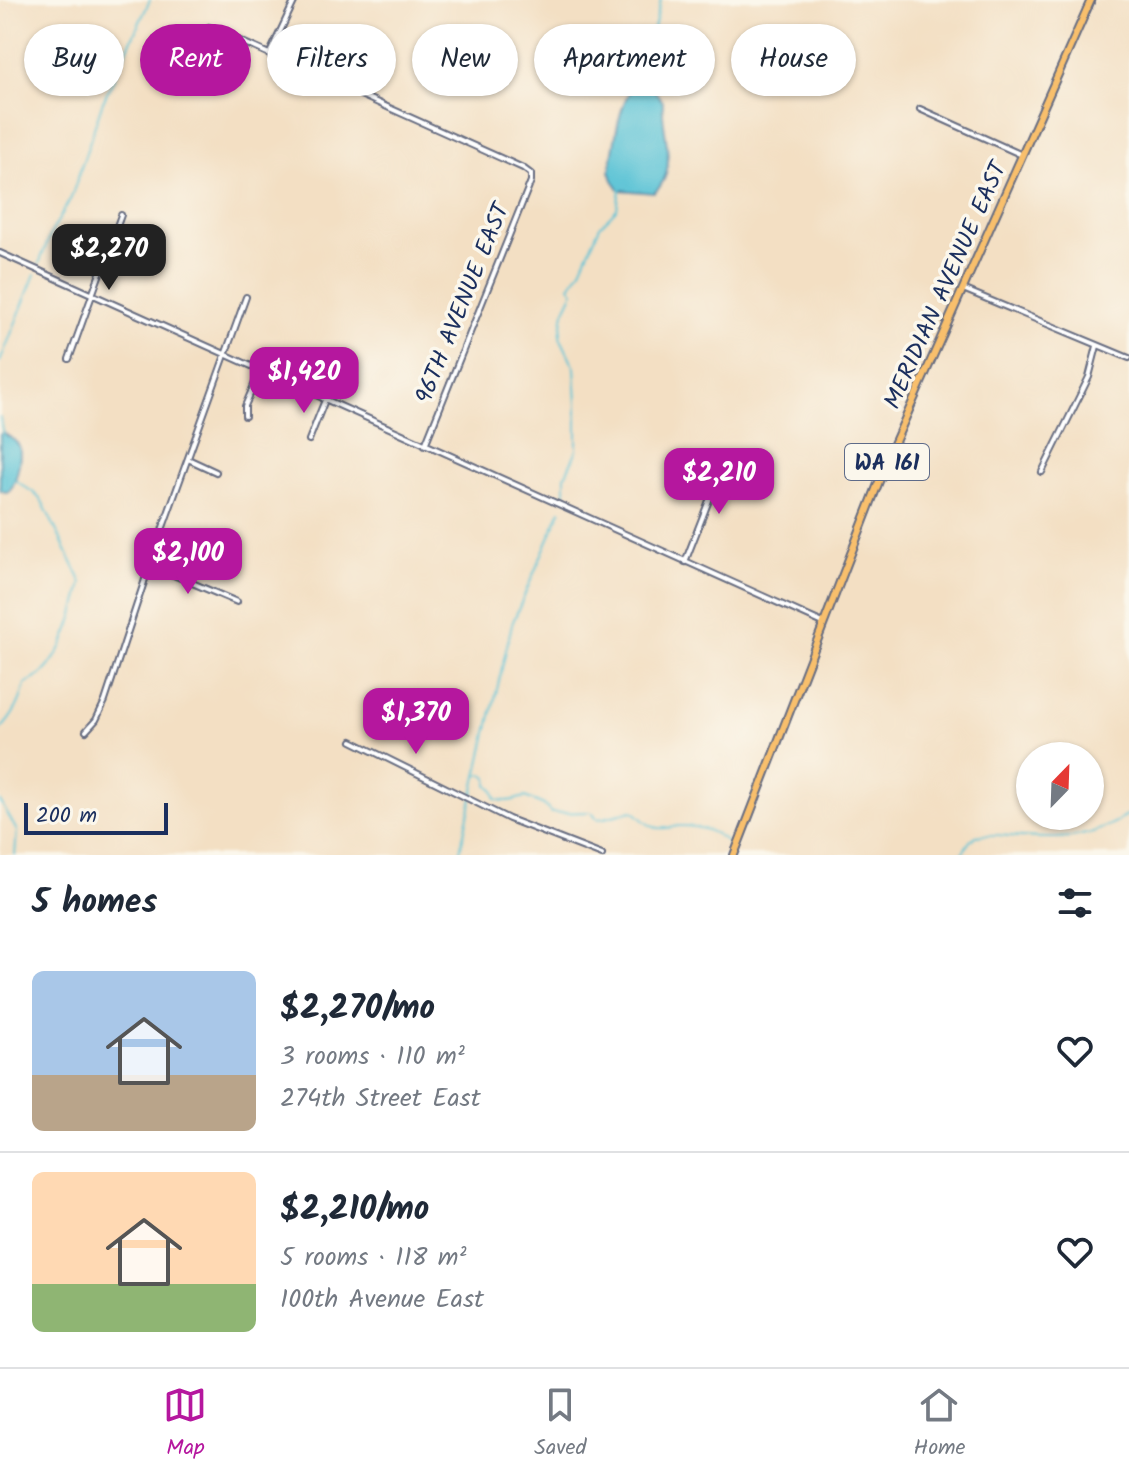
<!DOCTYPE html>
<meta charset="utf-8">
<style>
body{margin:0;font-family:Kalam,sans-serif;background:#f6f6f7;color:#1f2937;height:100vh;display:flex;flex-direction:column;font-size:30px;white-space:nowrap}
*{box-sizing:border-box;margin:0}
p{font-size:26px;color:#747a83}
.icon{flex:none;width:44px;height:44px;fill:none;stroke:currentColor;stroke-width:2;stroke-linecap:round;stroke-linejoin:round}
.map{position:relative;height:855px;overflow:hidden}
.details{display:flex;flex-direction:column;background:#fff;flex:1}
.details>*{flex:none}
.guide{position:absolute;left:24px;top:24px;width:1082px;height:72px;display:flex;gap:16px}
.needle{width:52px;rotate:23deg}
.tools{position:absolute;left:1016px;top:742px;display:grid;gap:16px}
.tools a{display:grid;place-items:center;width:88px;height:88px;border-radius:50%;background:#fff;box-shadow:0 2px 6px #0004;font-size:40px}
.scale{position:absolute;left:24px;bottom:20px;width:144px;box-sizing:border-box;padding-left:8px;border:4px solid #1b2f5e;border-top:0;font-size:22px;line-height:28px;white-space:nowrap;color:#1b2f5e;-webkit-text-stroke:6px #fbf7ec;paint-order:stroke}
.price{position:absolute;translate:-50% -68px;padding:0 18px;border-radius:16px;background:#b5179e;color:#fff;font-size:26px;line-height:52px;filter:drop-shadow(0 2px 4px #0008)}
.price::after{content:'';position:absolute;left:50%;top:48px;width:24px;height:18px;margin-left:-12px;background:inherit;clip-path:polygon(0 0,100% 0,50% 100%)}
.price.selected{background:#222;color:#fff}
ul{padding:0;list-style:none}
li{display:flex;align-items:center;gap:24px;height:200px;padding:0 32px}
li+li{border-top:2px solid #e0e1e3}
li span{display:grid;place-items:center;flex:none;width:224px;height:160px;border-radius:12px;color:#555}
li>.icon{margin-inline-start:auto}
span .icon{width:96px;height:96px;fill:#fffc;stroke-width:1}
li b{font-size:34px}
h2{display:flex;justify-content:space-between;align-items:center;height:96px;padding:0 32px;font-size:34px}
.pill{padding:0 28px;border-radius:36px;background:#fff;box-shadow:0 2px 6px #0004;font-size:28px;line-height:72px}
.pill.selected{background:#b5179e;color:#fff}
.menu{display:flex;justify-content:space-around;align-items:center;height:112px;border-top:2px solid #e0e1e3;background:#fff;font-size:22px;color:#747a83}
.menu a{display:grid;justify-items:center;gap:4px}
.menu .selected{color:#b5179e}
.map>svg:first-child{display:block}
.water{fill:#59c2d5;stroke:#3a789a;stroke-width:2}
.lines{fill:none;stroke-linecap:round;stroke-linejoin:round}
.stream{stroke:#59c2d5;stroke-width:2}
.minor-casing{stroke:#676d81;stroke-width:8}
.primary-casing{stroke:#676d81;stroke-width:10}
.minor{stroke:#fff;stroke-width:4}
.primary{stroke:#f8bf6c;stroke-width:6}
.labels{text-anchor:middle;stroke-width:7;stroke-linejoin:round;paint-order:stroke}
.shield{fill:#fbf7ec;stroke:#5e6b89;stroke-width:2}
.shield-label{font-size:22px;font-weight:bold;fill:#1b2f5e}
.street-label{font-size:24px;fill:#1b2f5e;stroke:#fbf7ec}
</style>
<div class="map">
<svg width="1129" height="855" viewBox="0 0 1129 855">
<rect width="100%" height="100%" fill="#fbf7ec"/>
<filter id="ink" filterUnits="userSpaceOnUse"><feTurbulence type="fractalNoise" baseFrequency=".0125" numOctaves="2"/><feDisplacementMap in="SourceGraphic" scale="16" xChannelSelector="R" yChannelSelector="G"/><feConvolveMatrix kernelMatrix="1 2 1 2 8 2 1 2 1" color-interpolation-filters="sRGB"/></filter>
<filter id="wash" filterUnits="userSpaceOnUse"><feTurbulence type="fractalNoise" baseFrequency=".006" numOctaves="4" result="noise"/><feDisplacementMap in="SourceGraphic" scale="32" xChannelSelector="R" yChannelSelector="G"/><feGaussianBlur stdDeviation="1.8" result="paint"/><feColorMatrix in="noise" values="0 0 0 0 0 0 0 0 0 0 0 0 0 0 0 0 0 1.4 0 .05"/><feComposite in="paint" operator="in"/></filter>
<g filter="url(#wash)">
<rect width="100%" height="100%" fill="#f3dfc3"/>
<path class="water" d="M640,81l12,6 11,15c-3,30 18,67 -9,91l-34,-3 -7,-10 -3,-9c4,-23 9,-79 30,-90z
M3,433c6,4 13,7 16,13 3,8 -3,43 -12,46 -2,0 -5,-1 -7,-2v-56z"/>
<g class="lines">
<path class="stream" d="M641,80l20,-80
M39,264l12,-31 20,-35 31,-94 48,-104
M0,362l35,-88
M0,417l3,18
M565,500v-24l12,-26v-46l-2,-36 -15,-31 4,-25 10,-21 -4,-5 10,-14 20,-46 17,-17 3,-20
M0,730c13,-13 21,-28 25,-46 5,-3 12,-6 17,-10 22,-21 34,-62 40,-91l-40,-82 -8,-8 -19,-13
M477,776l5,-2 6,3v8l5,4 3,10c12,4 17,1 29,-2l19,8 7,8 39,-1
M0,801l17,30 -2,24
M592,813l5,6c13,-1 23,-6 36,-8 7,5 12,13 21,16 8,3 17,0 25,-1 19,-1 42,6 52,22
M459,855l53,-231 49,-114
M961,855l9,-14 6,-5c15,-3 30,0 45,1 43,3 71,2 108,-23"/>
</g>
</g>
<g filter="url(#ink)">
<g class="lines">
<defs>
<path id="minor" d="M209,27l314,141 8,6v7l-106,264
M269,55l26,-55
M920,109l102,46
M0,253l823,370
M963,289l166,69
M69,359l52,-144
M245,416v-10l15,-35
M309,440l16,-40
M188,459l28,13
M1042,472l47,-95 8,-31
M685,562l39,-100
M150,565l87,37
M86,731l10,-11 9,-19 48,-146 93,-258
M352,741l157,78 93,36"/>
<path id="primary" d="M734,855l156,-402 201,-453"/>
</defs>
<use href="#minor" class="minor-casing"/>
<use href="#primary" class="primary-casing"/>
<use href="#minor" class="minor"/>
<use href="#primary" class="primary"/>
</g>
</g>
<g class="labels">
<rect class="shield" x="845" y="444" width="84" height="36" rx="6"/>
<g class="shield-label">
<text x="887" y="470">WA 161</text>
</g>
<g class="street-label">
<text transform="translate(945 285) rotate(-66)" y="8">MERIDIAN AVENUE EAST</text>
<text transform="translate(462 303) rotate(-68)" y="8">96TH AVENUE EAST</text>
</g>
</g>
</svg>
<div class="tools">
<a><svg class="needle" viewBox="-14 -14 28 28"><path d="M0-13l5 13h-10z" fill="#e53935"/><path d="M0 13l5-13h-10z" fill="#747a83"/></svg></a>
</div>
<div class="scale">200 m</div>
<b class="price selected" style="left:109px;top:292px">$2,270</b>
<b class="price" style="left:304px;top:415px">$1,420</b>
<b class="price" style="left:719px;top:516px">$2,210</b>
<b class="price" style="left:188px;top:596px">$2,100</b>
<b class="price" style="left:416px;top:756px">$1,370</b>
<div class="guide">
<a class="pill">Buy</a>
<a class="pill selected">Rent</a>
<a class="pill">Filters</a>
<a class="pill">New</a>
<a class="pill">Apartment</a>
<a class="pill">House</a>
</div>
</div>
<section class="details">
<h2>5 homes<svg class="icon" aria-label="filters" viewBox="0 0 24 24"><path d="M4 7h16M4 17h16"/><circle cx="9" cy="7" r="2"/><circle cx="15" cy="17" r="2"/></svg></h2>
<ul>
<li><span style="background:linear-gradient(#a9c7e8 65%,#b9a48a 0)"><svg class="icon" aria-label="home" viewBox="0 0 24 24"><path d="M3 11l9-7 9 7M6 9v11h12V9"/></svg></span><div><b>$2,270/mo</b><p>3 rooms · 110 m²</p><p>274th Street East</p></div><svg class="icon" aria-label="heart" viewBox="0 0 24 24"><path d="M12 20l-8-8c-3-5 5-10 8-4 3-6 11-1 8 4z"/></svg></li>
<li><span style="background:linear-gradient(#ffd9b3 70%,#8fb573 0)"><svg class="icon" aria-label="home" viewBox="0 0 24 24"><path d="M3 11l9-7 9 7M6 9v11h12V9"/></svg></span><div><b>$2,210/mo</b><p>5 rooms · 118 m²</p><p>100th Avenue East</p></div><svg class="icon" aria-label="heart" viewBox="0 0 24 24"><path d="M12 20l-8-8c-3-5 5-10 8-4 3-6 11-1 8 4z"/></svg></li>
</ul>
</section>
<nav class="menu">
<a class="selected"><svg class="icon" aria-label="map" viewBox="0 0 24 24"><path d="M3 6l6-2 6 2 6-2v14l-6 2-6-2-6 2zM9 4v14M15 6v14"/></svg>Map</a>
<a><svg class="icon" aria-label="saved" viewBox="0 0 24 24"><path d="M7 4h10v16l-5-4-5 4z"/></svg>Saved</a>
<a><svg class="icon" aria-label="home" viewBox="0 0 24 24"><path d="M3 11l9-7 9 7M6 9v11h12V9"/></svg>Home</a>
</nav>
